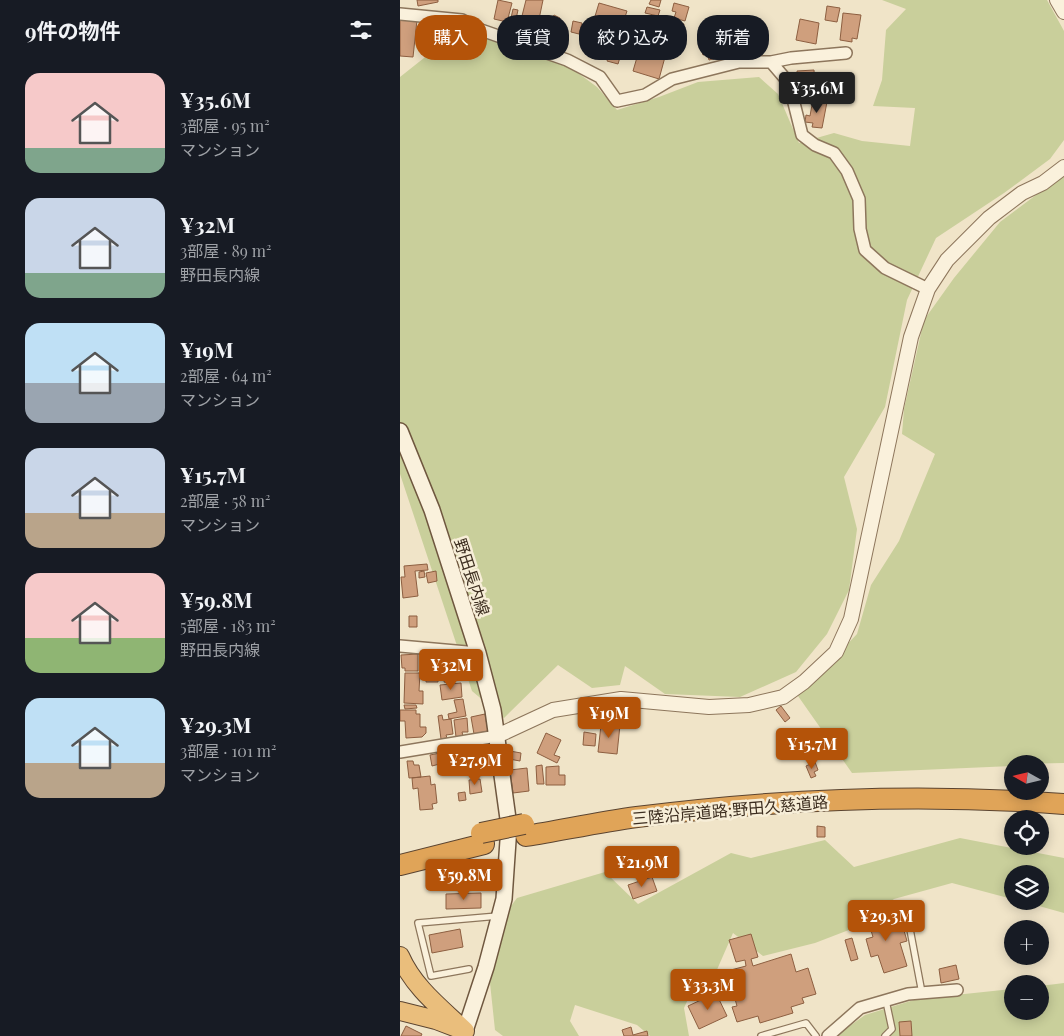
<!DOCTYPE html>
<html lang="ja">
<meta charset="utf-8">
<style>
body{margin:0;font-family:"Playfair Display","Noto Sans JP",serif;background:#242831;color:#f1f3f6;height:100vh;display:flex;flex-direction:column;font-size:19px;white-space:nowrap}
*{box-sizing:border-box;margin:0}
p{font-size:16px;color:#9ea1a6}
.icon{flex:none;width:28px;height:28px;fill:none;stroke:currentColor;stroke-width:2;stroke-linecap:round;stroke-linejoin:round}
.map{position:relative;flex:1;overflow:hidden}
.details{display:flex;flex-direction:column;background:#171b24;width:400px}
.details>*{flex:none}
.banner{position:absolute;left:15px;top:15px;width:475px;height:45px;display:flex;gap:10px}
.needle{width:32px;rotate:278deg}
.tools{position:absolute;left:604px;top:755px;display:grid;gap:10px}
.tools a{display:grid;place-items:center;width:45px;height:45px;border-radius:50%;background:#171b24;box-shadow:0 2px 12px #0003;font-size:25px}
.price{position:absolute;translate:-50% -42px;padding:0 11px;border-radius:5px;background:#b45309;color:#fff;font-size:16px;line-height:32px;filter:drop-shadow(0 1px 2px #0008)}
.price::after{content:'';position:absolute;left:50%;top:30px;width:15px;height:11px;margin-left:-8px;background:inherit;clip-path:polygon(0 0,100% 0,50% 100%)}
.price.on{background:#222;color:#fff}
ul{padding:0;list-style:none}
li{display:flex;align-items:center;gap:15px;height:125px;padding:0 25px}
li span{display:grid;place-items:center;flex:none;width:140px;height:100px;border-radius:15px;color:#555}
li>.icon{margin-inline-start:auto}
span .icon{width:60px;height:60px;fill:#fffc;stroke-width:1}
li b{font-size:21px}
h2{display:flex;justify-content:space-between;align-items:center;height:60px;padding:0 25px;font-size:21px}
.tag{padding:0 18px;border-radius:20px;background:#171b24;box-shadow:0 2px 12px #0003;font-size:18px;line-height:45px}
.tag.on{background:#b45309;color:#fff}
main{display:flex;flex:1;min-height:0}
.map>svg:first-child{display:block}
.green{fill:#c9cf9b}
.building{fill:#cf9f7d;stroke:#8d5f41}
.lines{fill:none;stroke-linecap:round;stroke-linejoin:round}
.service-casing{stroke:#8d765c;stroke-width:8}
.minor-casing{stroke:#8d765c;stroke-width:14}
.tertiary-casing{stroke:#8d765c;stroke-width:16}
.secondary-casing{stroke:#6f573f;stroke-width:18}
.trunk-casing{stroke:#5b4430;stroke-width:20}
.motorway-casing{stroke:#5b4430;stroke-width:22}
.service{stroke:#faf1dc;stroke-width:5.5}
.minor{stroke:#faf1dc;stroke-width:11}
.tertiary{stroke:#faf1dc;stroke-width:14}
.secondary{stroke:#faf1dc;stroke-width:15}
.trunk{stroke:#eabe7c;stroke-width:18}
.motorway{stroke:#e0a458;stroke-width:20}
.motorway-bridge-casing{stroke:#5b4430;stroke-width:22;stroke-linecap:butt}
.motorway-bridge{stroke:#e0a458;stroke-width:20}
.labels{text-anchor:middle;stroke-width:5;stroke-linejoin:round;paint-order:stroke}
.street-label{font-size:16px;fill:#3d2e20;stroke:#f7eed8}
</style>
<main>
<section class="details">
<h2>9件の物件<svg class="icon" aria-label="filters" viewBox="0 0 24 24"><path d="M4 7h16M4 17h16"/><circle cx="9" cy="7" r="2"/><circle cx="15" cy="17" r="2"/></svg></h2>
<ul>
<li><span style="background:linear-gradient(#f6c9c9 75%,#7fa58c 0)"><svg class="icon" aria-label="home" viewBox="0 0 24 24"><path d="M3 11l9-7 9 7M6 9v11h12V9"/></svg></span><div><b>¥35.6M</b><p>3部屋 · 95 m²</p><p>マンション</p></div></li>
<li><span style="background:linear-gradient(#c9d6e8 75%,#7fa58c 0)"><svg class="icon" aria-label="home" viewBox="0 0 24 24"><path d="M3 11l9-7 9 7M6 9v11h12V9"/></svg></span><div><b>¥32M</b><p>3部屋 · 89 m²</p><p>野田長内線</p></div></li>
<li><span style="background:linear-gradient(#bfe0f5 60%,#9aa5b1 0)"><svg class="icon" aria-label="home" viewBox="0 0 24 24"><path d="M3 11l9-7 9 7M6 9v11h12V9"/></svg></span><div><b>¥19M</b><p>2部屋 · 64 m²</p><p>マンション</p></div></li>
<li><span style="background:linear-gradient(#c9d6e8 65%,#b9a48a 0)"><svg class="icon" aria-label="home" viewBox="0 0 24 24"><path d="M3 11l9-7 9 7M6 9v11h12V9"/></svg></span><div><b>¥15.7M</b><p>2部屋 · 58 m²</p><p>マンション</p></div></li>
<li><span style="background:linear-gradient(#f6c9c9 65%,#8fb573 0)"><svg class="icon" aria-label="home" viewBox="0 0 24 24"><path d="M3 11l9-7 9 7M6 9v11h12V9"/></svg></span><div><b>¥59.8M</b><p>5部屋 · 183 m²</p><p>野田長内線</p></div></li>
<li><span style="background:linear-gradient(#bfe0f5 65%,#b9a48a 0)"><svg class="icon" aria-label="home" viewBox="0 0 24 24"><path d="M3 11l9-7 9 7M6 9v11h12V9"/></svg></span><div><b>¥29.3M</b><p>3部屋 · 101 m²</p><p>マンション</p></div></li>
</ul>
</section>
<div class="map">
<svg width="664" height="1036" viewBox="0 0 664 1036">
<rect width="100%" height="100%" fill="#f0e4c8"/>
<path class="green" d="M482,0h165l17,31v109l-14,19 -46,34 -68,45 -29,62 -22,107 -41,70 13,52 -8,61 -22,44 -31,38 -56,25 -75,-3 -40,-28 -5,19 -28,3 -34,-23 -54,53 -32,-27 -72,-217v-397l53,-42 23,-9 68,22 53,39 20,23 42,-13 39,-15 61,-5 19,17 21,49 35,-10 28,8 48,5 5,-38 -42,-2 9,-26 4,-50 20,-21z
M664,174v589l-52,1v2l-160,7 -54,-77 59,-62 14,-49 28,-44 36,-87 -33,-20 2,-25 20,-89 30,-42 46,-56z
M560,838l104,20v55l-43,-12h19v-27h-28v25l-60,-16 -58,16 -40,29 -39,15 -52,13 -30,-23 -17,39 -27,25 -5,11 5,28h-39l-13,-11 -62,-20 -5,16 9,15h-76l-8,-6 -5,-47 6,-36 9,-33 12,-16 88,-26 33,32 93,-51 20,5 74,-18 29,27z
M664,983v53h-228l29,-21 52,-16 95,-10v22h28v-25z"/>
<path class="building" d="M17,0h21v2l-20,4z
M98,0l14,3 -5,19 -13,-3z
M126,0h17l-5,24 -17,-4z
M251,0h10l-2,7 -10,-3z
M199,3l28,8 -7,21 -27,-9z
M274,3l15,4 -4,14 -11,-3 2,-6 -4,-1z
M427,6l13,2 -3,14 -12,-2z
M247,7l13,3 -2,6 -13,-3z
M113,9l5,1 -2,9 -5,-1z
M443,13l18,2 -4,24 -5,-1v4l-12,-2z
M154,15l6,3 -4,8 -7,-3z
M0,18l17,2 -4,37 -13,-1z
M400,19l19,4 -3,21 -20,-4z
M173,21l9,2 -3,11 -8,-2z
M269,21l15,3 -4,18 -15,-4z
M191,26l20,7 -7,21 -15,-5 5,-16 -4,-2z
M245,30l15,5 -4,14 3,2 -1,4 7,2 -6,22 -26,-8z
M348,35l4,15 -11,3 -4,-16z
M215,37l10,4 -7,23 -11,-3z
M327,39l4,15 -22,6 -2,-6 -4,1 -3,-9h3l-1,-4 3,-1 1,3z
M414,70l1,19 -16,1 -2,-19z
M426,86h9l1,13 -9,1z
M413,99l14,3 -5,26 -10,-1 1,-4 -8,-1 1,-7 4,1z
M27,564l1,6 -13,1 3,25 -15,2 -2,-21h4l-1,-11z
M24,571l1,6 -6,1v-6z
M36,571l1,10 -9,2 -2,-10z
M9,616h8v11h-8z
M18,654v17h-13v-3h-3l-1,-13z
M5,673h15l-1,18h4v13l-19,-1z
M26,676l12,1v5h-12z
M45,676l6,1v6l-7,-1z
M61,683l1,14 -20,3 -2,-15z
M63,699l3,17 -17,3 -1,-5 9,-2 -3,-12z
M4,705h12l1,3 -12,1z
M381,706l9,12 -5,4 -9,-12z
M0,710h16v4h4v13h6v6l-4,4 -16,1 -1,-17h-5z
M200,711l15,1 -1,12 -15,-1z
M85,714l3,17 -14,3 -3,-17z
M42,715l1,5 8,-1 2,15 -7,1 1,3 -6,1 -3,-23z
M67,718l1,14h-6l1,4 -7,1 -2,-17z
M212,724l8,1 -3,29 -19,-2 3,-27 11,2z
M184,732l12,2 -1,12 -12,-1z
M146,733l15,7 -7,15 6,2 -3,6 -20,-10z
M79,749l2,12h-3l1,10 -16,3 -3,-23z
M110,751l11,2 -1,8 -11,-2z
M45,752l2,10 -15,4 -2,-11z
M7,761h6l1,4h5l2,12 -12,1z
M415,762l3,8 -4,2 2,4 -5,2 -5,-12z
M142,765l2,19h-7l-1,-18z
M159,766v9h6v10h-19v-18z
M127,768l2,23 -16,2 -3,-23z
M30,776l1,9 4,-1 2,19 -5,1 1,5 -13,1 -2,-22 -5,1 -1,-11z
M80,779l2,13 -12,2 -1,-14z
M65,792l1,8 -7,1 -1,-8z
M417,826l8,1v10h-8z
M252,877l5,14 -24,8 -5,-14z
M81,893v15l-35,1v-15z
M483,908l7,22 13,-3 4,14 -7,2 7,23 -23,7 -6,-18 -7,2 -5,-18 7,-2 -7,-23z
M60,929l3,18 -31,6 -3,-18z
M351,934l7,23 -7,2 2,7 38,-12 5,18 12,-4 8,26 -14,4 2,5 -13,4 2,6 -33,10 -2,-7 -21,6 -5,-15 5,-1 -10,-35 19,-5 -1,-6 -9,2 -7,-22z
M452,938l6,21 -7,2 -6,-21z
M556,965l3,14 -18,4 -2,-14z
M316,993l11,23 -28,13 -11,-23z
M511,1021l1,15h-12l-1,-14z
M6,1026l16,8 -1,2h-20z
M231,1027l2,8 14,-4 1,5h-24l-2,-6z"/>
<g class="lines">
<defs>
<path id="service" d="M509,924l13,69
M69,969l-38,7 -13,-53 80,-7
M361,1036l45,-13 10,13
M485,1036l7,-7 -6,-28"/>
<path id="minor" d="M0,14l62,6 19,10 86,30 33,17 17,24 28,-6 27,-16 67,-17h32l20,-4 55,-5
M371,62l18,21 13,52 13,10 19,8 13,18 12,28 1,30 5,21 20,18 43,21
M0,646l78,7
M0,752l97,-16
M428,1036l32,-28 48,-14 49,-4"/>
<path id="tertiary" d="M657,0l7,12
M97,736l56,-26 68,-11 88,8 40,-2 34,-8 21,-15 32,-30 15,-33 60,-282 17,-48 19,-29 42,-42 33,-25 21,-10 21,-16"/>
<path id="secondary" d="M0,431l32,79 46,143 15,57 16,116 -5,73 -18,68 -21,64"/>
<path id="trunk" d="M0,956c14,32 41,52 65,75
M0,1011l36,9 21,8"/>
<path id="motorway" d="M126,836c37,-6 74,-14 111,-19 141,-18 285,-24 427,-13
M0,865l84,-21"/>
</defs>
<use href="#service" class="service-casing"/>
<use href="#minor" class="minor-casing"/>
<use href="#tertiary" class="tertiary-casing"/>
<use href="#secondary" class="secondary-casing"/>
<use href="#trunk" class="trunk-casing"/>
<use href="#motorway" class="motorway-casing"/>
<use href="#service" class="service"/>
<use href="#minor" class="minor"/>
<use href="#tertiary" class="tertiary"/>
<use href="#secondary" class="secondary"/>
<use href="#trunk" class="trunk"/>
<use href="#motorway" class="motorway"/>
<defs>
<path id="motorway-bridge" d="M81,833l43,-9"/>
</defs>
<use href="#motorway-bridge" class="motorway-bridge-casing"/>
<use href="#motorway-bridge" class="motorway-bridge"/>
</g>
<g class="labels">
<g class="street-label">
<text transform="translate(72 577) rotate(72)" y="6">野田長内線</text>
<text transform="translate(330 810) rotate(-5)" y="6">三陸沿岸道路;野田久慈道路</text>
</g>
</g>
</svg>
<div class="tools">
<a><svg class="needle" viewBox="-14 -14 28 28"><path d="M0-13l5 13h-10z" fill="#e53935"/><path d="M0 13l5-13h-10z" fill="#9ea1a6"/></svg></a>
<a><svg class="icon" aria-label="locate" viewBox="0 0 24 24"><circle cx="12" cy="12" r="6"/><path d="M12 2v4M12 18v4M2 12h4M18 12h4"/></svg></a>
<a><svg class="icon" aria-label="layers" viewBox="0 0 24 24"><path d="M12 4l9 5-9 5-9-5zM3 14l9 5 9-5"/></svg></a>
<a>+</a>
<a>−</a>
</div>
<b class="price on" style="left:417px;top:114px">¥35.6M</b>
<b class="price" style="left:51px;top:691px">¥32M</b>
<b class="price" style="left:209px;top:739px">¥19M</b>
<b class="price" style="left:412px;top:770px">¥15.7M</b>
<b class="price" style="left:75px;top:786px">¥27.9M</b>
<b class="price" style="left:242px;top:888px">¥21.9M</b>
<b class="price" style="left:64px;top:901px">¥59.8M</b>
<b class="price" style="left:486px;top:942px">¥29.3M</b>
<b class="price" style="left:308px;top:1011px">¥33.3M</b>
<div class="banner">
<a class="tag on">購入</a>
<a class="tag">賃貸</a>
<a class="tag">絞り込み</a>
<a class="tag">新着</a>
</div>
</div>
</main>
